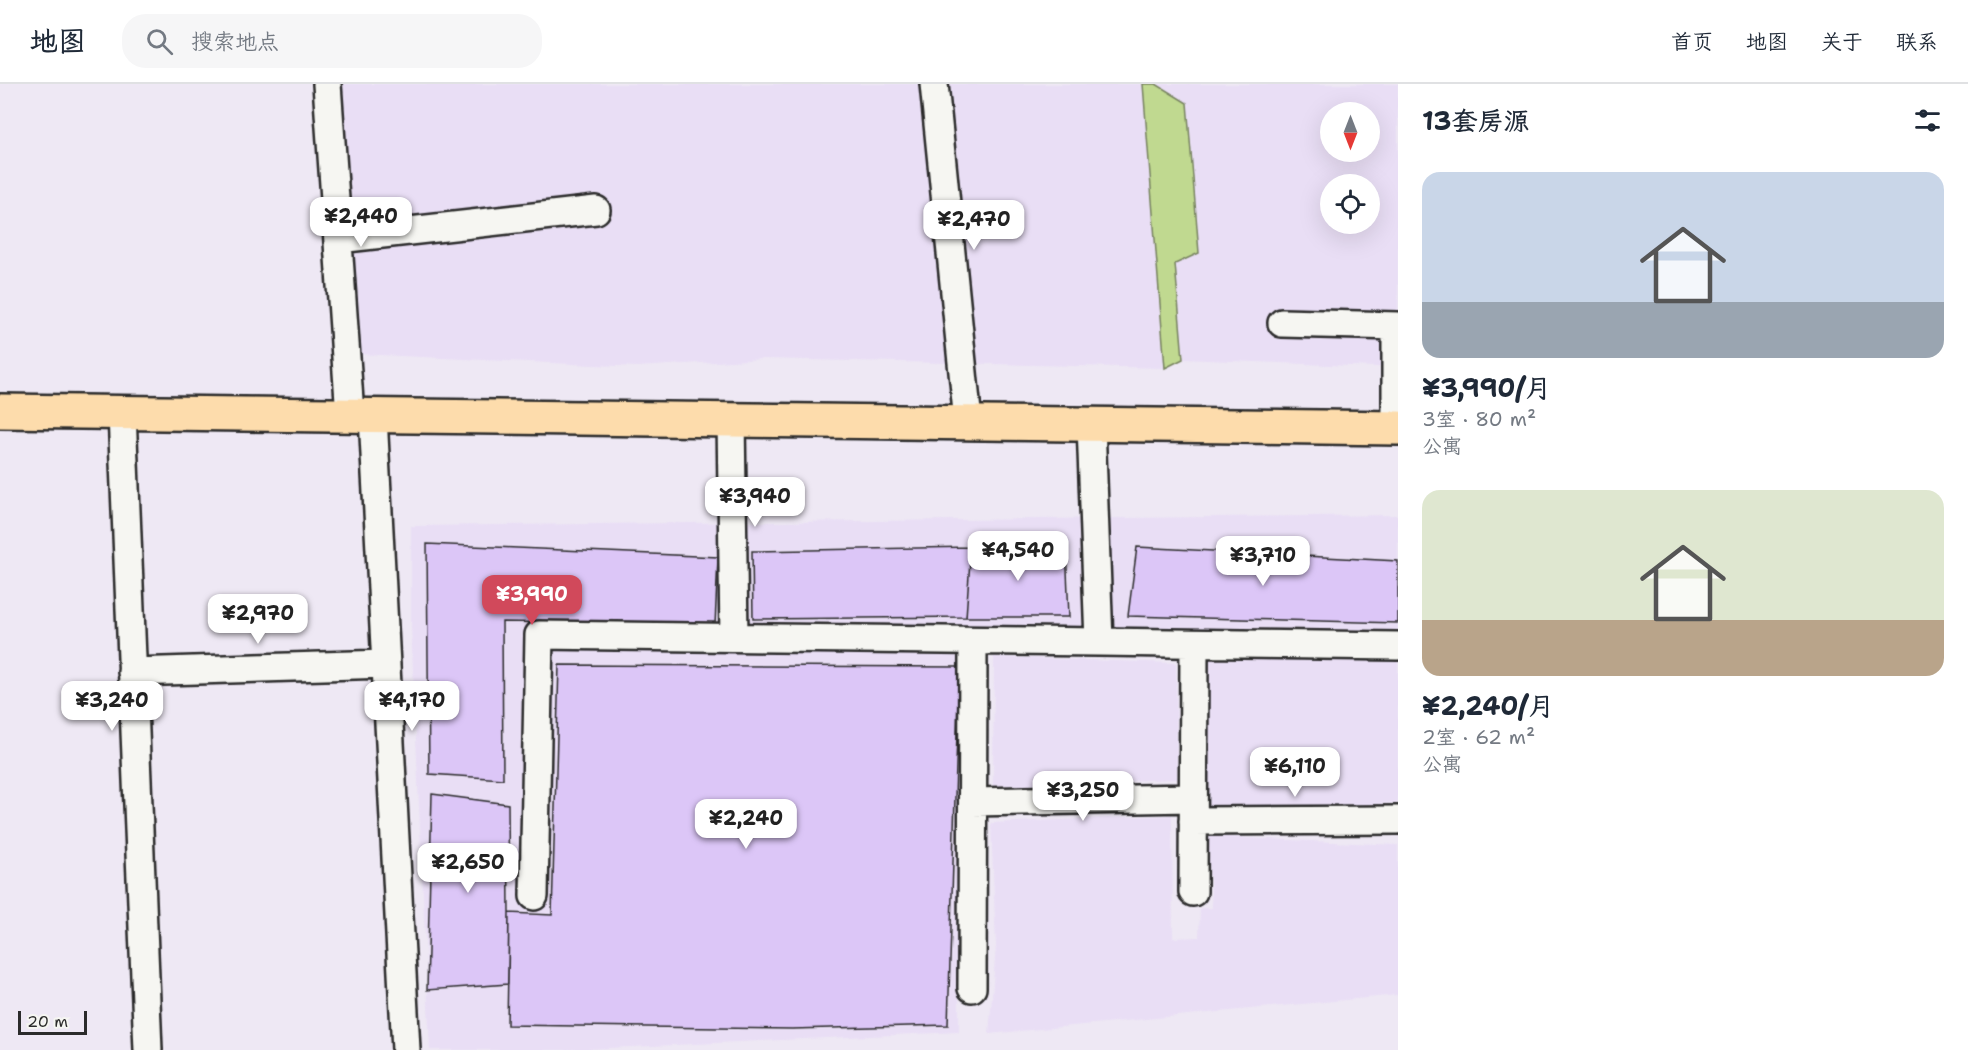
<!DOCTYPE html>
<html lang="zh">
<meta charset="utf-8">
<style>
body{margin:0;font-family:"Shantell Sans","LXGW WenKai TC",sans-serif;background:#f6f6f7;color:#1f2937;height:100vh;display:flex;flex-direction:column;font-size:22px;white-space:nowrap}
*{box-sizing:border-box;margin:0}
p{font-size:20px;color:#747a83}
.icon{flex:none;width:33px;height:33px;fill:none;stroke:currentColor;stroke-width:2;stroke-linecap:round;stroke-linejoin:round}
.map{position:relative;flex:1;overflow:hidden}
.details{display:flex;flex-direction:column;background:#fff;width:570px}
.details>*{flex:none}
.needle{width:39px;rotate:180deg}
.fabs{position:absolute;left:1320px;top:18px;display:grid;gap:12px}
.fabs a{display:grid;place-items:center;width:60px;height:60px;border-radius:50%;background:#fff;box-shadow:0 6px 24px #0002;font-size:30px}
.scale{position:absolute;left:18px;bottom:15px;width:69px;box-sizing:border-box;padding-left:6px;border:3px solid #2b2b2b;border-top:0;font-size:16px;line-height:21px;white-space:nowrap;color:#2b2b2b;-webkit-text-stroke:4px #f6f6f2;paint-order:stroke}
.price{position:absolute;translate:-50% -51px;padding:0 14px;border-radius:12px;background:#fff;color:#222;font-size:20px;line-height:39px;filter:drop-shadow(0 2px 3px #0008)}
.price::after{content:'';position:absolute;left:50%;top:36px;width:18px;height:14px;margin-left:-9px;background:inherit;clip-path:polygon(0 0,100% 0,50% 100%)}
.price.current{background:#d1495b;color:#fff}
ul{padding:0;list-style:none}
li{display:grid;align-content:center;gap:12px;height:318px;padding:0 24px}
li span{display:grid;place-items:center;height:186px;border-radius:18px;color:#555}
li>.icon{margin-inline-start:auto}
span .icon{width:108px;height:108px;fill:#fffc;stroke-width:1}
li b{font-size:26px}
h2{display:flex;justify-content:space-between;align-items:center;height:72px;padding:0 24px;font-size:26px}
header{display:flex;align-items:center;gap:36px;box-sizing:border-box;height:84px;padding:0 30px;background:#fff;border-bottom:2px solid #e0e1e3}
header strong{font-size:28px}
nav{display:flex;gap:33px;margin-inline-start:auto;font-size:21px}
.search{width:420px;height:54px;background:#f6f6f7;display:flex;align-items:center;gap:15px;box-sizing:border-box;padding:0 21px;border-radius:24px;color:#747a83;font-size:22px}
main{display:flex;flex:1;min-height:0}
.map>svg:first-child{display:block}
.built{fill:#e9def5;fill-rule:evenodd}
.green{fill:#c0d990;stroke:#76825e;stroke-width:1.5}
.building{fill:#dcc6f7;stroke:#2b2b2b;stroke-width:1.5}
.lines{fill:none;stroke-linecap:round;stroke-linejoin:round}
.minor-casing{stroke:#2b2b2b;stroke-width:32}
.major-casing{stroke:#2b2b2b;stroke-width:38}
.minor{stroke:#f6f6f2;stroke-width:27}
.major{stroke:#fddcac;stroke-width:33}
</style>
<header>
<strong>地图</strong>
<div class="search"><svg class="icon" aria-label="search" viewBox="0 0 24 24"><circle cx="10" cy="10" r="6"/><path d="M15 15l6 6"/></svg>搜索地点</div>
<nav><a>首页</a><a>地图</a><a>关于</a><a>联系</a></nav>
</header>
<main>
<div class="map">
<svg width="1398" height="966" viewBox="0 0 1398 966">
<rect width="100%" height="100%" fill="#eee8f4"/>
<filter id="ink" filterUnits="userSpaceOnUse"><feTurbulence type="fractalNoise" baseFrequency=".0167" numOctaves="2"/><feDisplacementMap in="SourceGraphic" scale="12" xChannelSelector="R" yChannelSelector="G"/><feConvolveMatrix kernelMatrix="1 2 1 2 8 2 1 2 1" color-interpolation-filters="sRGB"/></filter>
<g filter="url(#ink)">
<path class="built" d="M338,0h805l22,284 -403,-9 -124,8 -280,-13z
M1154,0h244v284l-215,-9 -8,-95 24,-12 -12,-148zM1330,28h40v40h-40zM1330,100h40v40h-40z
M1398,431v118l-439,21v378l-394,18h-135l-19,-423v-101z
M994,573l182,6 1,116 -184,7z
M1209,574l189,3v142l-190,7z
M1172,731l1,123 26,-1 1,-29h12l-5,-72 191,9v150l-409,39 7,-88 -5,-123z"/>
<path class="green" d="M1143,0h13l31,19 12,150 -24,11 8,95 -18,9z"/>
<path class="building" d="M427,460l291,13 -3,68 -213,-3 1,157 -74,-5z
M971,463h95l3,70h-103z
M971,463l-5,70 -213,2 -1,-68z
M1137,463l261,14v62l-270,-7z
M559,581l400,2 -11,358 -156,4 -285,-4 2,-112 43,2z
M432,710l76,10 1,109 -1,71 -81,6z"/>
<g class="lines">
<defs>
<path id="minor" d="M327,0l23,331
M934,0l34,338
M338,155l258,-29
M1282,239l116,3
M1396,242v102
M122,329l26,637
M373,332l33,634
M731,335l3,218
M1091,340l8,218 299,4
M132,588l254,-8
M973,718l220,-4
M1193,737l205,-1
M1193,808l1,-248
M534,812l5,-261 560,7
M972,904l1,-347"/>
<path id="major" d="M0,327l1398,17"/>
</defs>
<use href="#minor" class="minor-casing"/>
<use href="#major" class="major-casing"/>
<use href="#minor" class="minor"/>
<use href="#major" class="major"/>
</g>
</g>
</svg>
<div class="fabs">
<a><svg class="needle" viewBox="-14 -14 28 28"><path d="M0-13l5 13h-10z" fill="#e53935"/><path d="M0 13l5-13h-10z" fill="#747a83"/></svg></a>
<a><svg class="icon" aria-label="locate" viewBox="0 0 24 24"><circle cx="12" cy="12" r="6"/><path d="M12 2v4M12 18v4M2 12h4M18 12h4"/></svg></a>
</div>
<div class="scale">20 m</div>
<b class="price" style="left:361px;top:164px">¥2,440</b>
<b class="price" style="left:974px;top:167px">¥2,470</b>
<b class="price" style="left:755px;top:444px">¥3,940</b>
<b class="price" style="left:1018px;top:498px">¥4,540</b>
<b class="price" style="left:1263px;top:503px">¥3,710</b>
<b class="price current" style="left:532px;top:542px">¥3,990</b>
<b class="price" style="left:258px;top:561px">¥2,970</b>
<b class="price" style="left:112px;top:648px">¥3,240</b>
<b class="price" style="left:412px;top:648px">¥4,170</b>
<b class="price" style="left:1295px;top:714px">¥6,110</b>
<b class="price" style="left:1083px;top:738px">¥3,250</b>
<b class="price" style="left:746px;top:766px">¥2,240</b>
<b class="price" style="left:468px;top:810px">¥2,650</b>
</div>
<section class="details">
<h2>13套房源<svg class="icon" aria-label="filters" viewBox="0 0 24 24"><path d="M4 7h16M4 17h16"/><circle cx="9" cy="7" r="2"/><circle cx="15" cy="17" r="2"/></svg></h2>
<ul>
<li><span style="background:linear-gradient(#c9d6e8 70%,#9aa5b1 0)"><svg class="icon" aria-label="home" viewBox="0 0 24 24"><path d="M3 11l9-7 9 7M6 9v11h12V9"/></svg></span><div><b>¥3,990/月</b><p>3室 · 80 m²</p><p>公寓</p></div></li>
<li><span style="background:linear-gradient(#dfe7d0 70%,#b9a48a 0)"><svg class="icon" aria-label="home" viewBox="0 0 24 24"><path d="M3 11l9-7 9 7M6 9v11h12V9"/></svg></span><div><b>¥2,240/月</b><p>2室 · 62 m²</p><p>公寓</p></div></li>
</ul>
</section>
</main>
